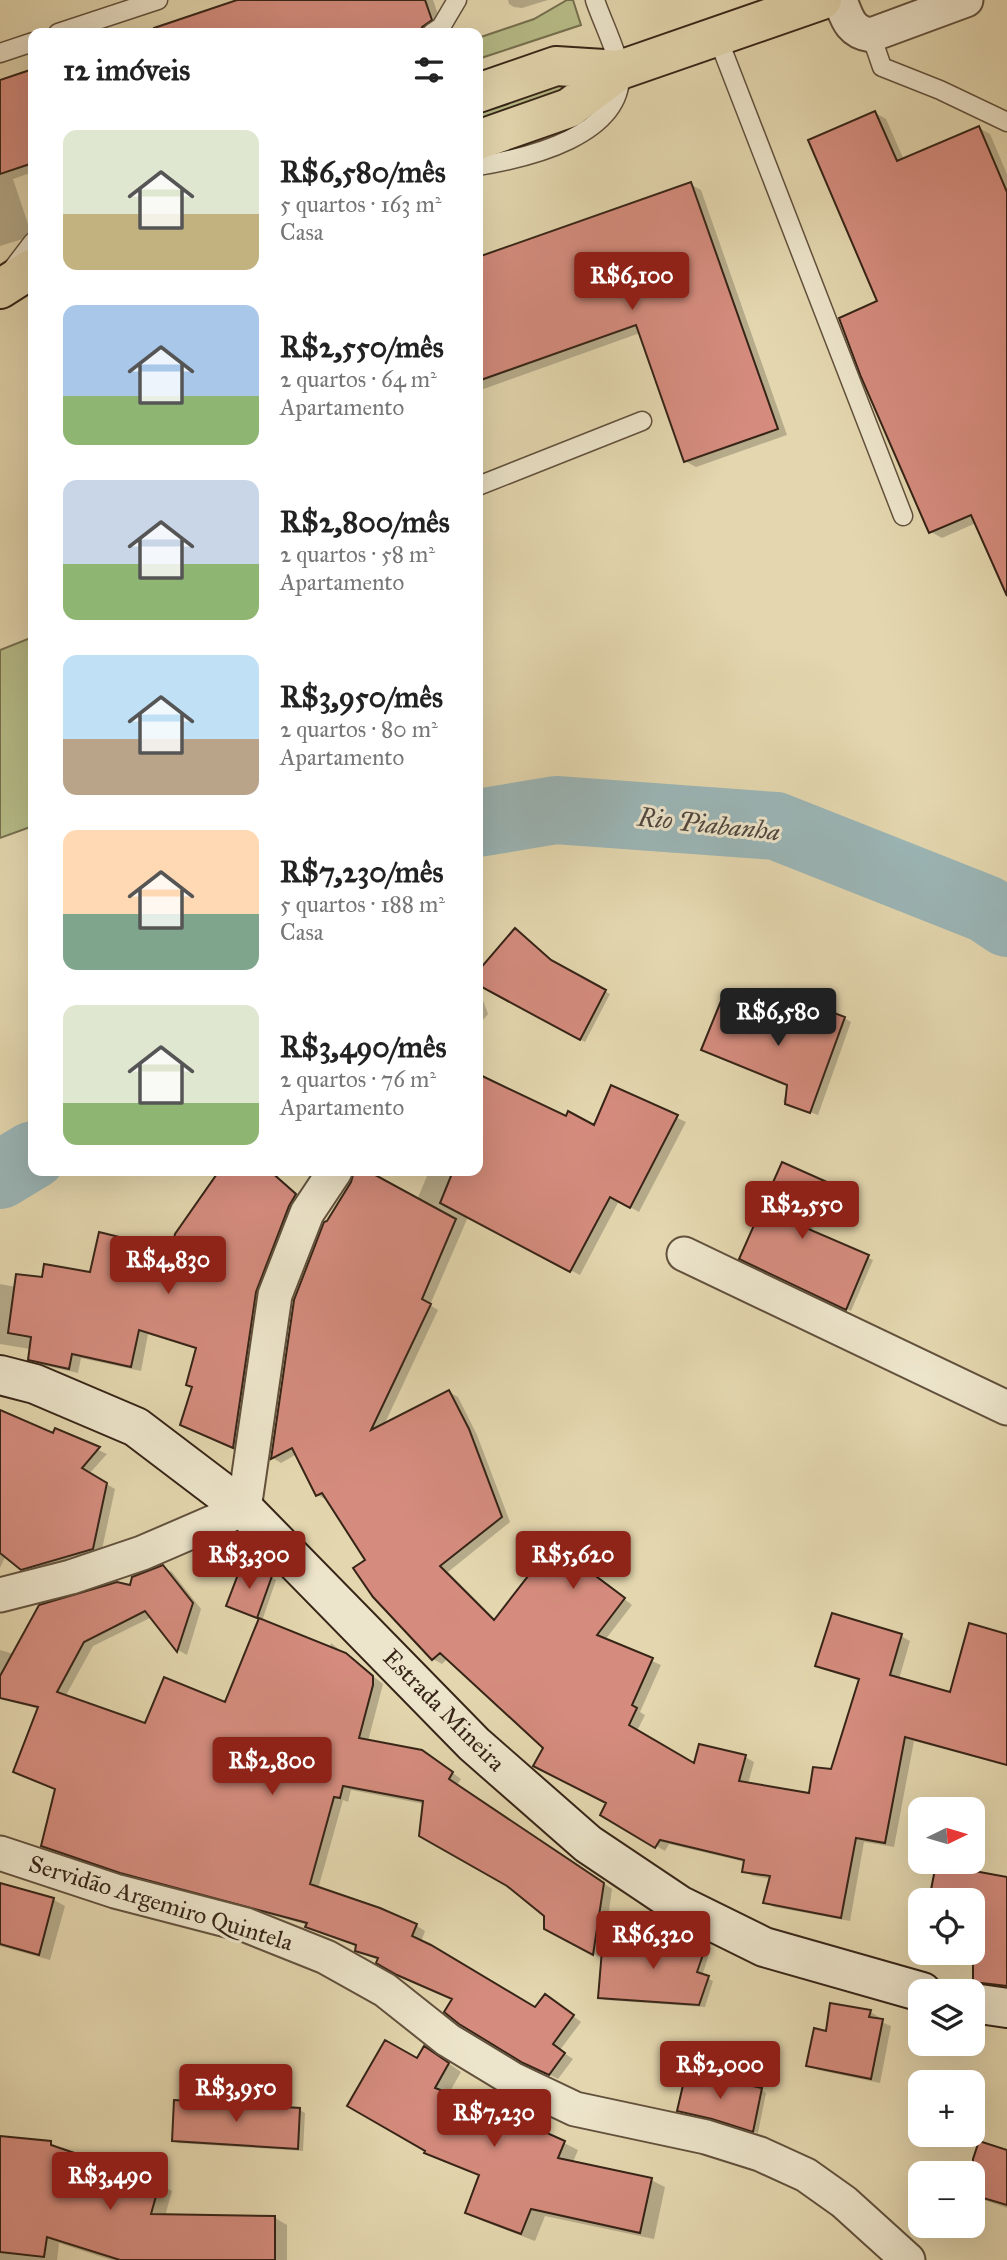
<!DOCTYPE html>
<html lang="pt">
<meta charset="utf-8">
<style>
body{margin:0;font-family:"IM FELL Great Primer",serif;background:#f6f6f6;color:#222;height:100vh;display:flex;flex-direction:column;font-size:26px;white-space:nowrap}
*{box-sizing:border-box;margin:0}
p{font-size:23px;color:#767676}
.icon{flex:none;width:38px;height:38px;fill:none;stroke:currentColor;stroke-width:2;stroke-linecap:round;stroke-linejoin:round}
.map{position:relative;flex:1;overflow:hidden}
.details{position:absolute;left:28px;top:28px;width:455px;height:1148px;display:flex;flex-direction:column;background:#fff;border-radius:14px;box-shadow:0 7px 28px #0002}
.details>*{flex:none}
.needle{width:46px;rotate:85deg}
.buttons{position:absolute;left:908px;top:1797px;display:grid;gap:14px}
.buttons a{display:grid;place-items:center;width:77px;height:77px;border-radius:14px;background:#fff;box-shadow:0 7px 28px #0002;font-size:35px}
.price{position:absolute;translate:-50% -60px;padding:0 16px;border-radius:7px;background:#8f2418;color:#fff;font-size:23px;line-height:46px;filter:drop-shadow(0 2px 4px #0008)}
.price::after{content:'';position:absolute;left:50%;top:42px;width:21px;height:16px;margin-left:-10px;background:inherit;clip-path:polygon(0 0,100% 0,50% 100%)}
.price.on{background:#222;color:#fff}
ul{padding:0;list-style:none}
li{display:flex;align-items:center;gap:21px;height:175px;padding:0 35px}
li span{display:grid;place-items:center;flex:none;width:196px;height:140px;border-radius:14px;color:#555}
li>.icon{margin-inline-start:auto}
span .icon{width:84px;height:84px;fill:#fffc;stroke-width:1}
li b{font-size:30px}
h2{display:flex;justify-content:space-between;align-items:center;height:84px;padding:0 35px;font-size:30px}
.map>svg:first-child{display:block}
.green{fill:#b7bd88;stroke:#767050;stroke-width:2}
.shadow{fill:#0003}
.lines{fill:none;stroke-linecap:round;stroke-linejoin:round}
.river{stroke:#9bb6b7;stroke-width:68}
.building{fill:#d58c7e;stroke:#362417;stroke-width:2}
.lane-casing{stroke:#62513d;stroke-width:21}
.street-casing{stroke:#62513d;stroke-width:37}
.secondary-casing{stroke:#362417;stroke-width:42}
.primary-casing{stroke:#362417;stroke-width:42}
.lane{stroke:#ede5cb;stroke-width:18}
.street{stroke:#ede5cb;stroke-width:33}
.secondary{stroke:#ede5cb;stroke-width:38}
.primary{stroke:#e4d7af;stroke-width:38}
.labels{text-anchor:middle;stroke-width:6;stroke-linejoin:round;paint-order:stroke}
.street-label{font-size:24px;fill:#362417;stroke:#ede5cb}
.water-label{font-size:26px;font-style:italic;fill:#4f483f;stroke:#ede5cb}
</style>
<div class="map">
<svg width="1007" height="2260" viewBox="0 0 1007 2260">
<rect width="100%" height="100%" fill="#e4d7af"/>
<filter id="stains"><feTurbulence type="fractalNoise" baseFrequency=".00286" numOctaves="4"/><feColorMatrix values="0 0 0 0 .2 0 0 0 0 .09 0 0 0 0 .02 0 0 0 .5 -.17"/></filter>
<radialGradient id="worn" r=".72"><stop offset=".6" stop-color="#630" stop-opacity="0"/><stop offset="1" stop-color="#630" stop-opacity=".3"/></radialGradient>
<path class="green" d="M567,0h6l8,25 -103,34v-21l56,-19z
M569,82l-6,8 -85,31v-13z
M33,637v189l-33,12v-188z"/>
<path class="shadow" d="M243,0h190l9,26 -9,7h-289z
M508,0h40l-26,8 -8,-1 -5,-3z
M33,70v102l-20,7 19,57 -32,10v-164z
M875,113l11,6 18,41 75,-32 11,6 17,40v394l-31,-45 -34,15 -11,-6 -51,-230z
M690,184l11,6 86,245 -91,32 -11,-6 -45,-128 -162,58v-132z
M515,930l41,35 54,29 -25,48 -107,-58v-10z
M478,987l10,27 -10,12z
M844,1018l7,4 -33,93 -35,-13 6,-17 -14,-60 36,-1z
M478,1076l89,42 28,9 17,-40 74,35 -47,90 -20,-11 -39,74 -112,-58 -38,88 8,5 -54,115 65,-33 9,5 19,38 33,87 -62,50 48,48 66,-69 70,54 -27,35 56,25 -21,47 5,3 -8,16 59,34 49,-8 9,5 -6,22 63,11 22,-24 27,-90 -34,-11 -9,-5 84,-29 9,5 -11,38 53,15 55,-58v130l-93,-25 -20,106 -30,-5 -14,79 -76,-14 -9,-5 6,-23 -18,-3 -9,-5 1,-9 -76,-18 -4,7 -63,-37 7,-11 -64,-55 -97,-90 -6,6 -9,-5 -55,-60 -11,-39 -41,-60 -8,-5 -21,-41 -16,9 -8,-5 83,-287h8l53,29 12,-29h49z
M221,1171h60l-3,6 27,24 -62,251 -51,-23 1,-41 -5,-3 9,-36 -49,-15 -7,37 -60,-13 -3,15 -40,-9 -10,-6 2,-9 -30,-5v-60l16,3 27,-8 48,-5 82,-22 4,-18z
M826,1184l5,3 -20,45 62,28 -22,51 -104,-50z
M0,1414l54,21 2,-4 51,23 -18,20 26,15 -14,65 -69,20 -25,-21 -7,15z
M162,1567l10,5 29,37 -14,46 -9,-5 -26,-33 -59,29 -28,51 81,28 80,-21 35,-85 -28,-11 38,-31 5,3 -14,41 68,27 1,-5 52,41 -15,57 63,16 30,22 -4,6 155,104 -7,51 101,5 5,3 -9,28 11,5 -8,26 -100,-7 -5,-3 3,-38 -49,-26 -8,-18 -122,-111 -73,-14 -3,12 -5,-2 -25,89 61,20 38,17 8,5 -4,11 115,67 18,-8 27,21 -21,28 13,9 -15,20 -24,-12 -80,-68 -75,-39 -14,-5 -8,-5 1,-4 -42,-15 -8,-6 -177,-48 -79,-26 -9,-6 13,-55 -41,-19 24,-62 -39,-10v-49l14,4z
M937,1866l70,31v92l-13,-6 -21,-41v-42h-42z
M0,1885l54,15 11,6 -15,54 -50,-14z
M870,2012l9,5v4l12,5 -11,57 -62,-13 -10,-5 19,-32z
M438,2056l23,16 -13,23 116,48 14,7 -5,12 78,18 14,7 -11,52 -109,-23 -10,25 -55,-21 -13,-8 13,-36 -54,-24 -9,-92z
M761,2090l5,3 -8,40 -79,-23z
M175,2102l125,8 5,3 -2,38 -125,-8 -5,-3z
M51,2143l12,7 96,34 13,7 -7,25 110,2 12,7v35h-176l-52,-17 -2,17h-57v-104z
M980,2143l27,8v57l-34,-12v-22h-3z"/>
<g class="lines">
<path class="river" d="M478,823l78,-13 220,16 210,83 21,14
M0,1175l33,-20"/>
</g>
<path class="building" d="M237,0h188l7,20 -10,7 -1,6h-266l-1,-5z
M33,69v94l-33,11v-94z
M875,111l22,50 82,-35 28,66v404l-36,-81 -42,18 -68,-156 -22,-59 38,-17 -69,-161z
M691,182l87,247 -94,33 -48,-137 -158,56v-124z
M515,928l36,32 55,30 -26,50 -102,-55v-14z
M721,1001l53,22 5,-14 31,12 6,-15 29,11 -35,96 -25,-9 2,-19 -86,-35z
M478,1074l88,42 2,-5 26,14 17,-40 67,30 -48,93 -20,-11 -40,75 -130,-69 13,-32h25z
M782,1162l45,20 -21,46 63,27 -23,55 -107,-51z
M219,1171h51l26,23 -7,12 -33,86 -23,156 -53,-23 12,-38 -6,-2 10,-37 -57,-18 -8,37 -59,-13 -3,15 -41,-9 3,-23 -23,-4 8,-59 26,3 2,-13 46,8 9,-40 73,18 3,-16z
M354,1171h14l88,48 -34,80 9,5 -60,126 78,-40 20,39 33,88 -62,49 54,54 59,-76 72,54 -28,37 56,23 -21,47 5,3 -8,17 65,38 5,-19 47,11 -7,26 70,12 4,-26 18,2 28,-90 -44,-13 17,-53 70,21 -12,41 60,17 19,-69 38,11v131l-102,-28 -20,106 -29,-5 -15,80 -78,-15 7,-27 -28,-4 2,-12 -84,-20 -5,8 -55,-33 6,-12 -73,-37 10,-18 -103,-95 -8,7 -59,-63 -20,-29 12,-8 -43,-67 -6,3 -24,-48 -21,11 23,-159 30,-78 3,-1 24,-39z
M0,1410l53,23 2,-5 45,19 -18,21 25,15 -14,66 -72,21 -21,-17z
M242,1564l30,12 -15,42 -31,-12z
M163,1565l30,38 -16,49 -32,-41 -61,31 -27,50 88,31 19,-46 61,25 34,-84 87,35 27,23v9l-14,53 63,12 31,22 -4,7 155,104 -11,72 -49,-26v-13l-37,-30 -88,-50 4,-35 -80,-15 -3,12 -6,-1 -24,87 70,24 37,16 -5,12 19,9 104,62 10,-13 29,21 -21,29 12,9 -16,22 -26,-12 -64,-39 -15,-12 8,-13 -55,-24 -21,-12 2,-5 -23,-7 1,-6 -51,-18 2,-4 -187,-50 -79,-27 14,-57 -42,-17 25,-65 -38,-9v-22l39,-71 78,-23 13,3 2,-8z
M936,1864l71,13v109l-34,-4v-82h-44z
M0,1883l54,15 -15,57 -39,-11z
M675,1932l32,11 -10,29 12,4 -10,29 -101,-7 5,-60 69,5z
M830,2003l41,7 -2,7 14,2 -12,60 -65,-13 8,-38 12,3z
M385,2040l32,18 7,-12 25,17 -14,25 72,27 58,26 -7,17 94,20 -12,55 -109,-24 -10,25 -56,-21 14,-38 -55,-22 1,-2 -78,-45z
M686,2072l76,16 -9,44 -41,-13 -35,-8z
M174,2100l126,8 -2,41 -126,-8z
M0,2136l51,5v4l109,37 -9,32 124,2v44h-155l-73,-23 -3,20 -44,-5z
M979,2141l28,9v55l-34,-10v-36z"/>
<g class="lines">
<defs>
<path id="lane" d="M58,33l100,-33
M432,33l9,-6 16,-27
M871,35l11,32 58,23 67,32
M717,36l186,480
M0,53l33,-11
M478,166c49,-8 147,-30 142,-96 -1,-14 -20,-54 -25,-70
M14,267l19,-25
M478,486l164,-65"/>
<path id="street" d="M840,0c7,18 10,32 31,35l95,-35
M684,1254l323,154
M0,1595l71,-18 71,-24 102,-44 31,-214 32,-82 28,-42
M0,1853l115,38 131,34 80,32 59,33 63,50 66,40 61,29 131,28 54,17 46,21 38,27 64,58"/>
<path id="secondary" d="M0,1375l35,9 101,43 108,82 230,235 114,100 91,61 85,42 158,45
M973,2003l34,5"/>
<path id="primary" d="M478,93l78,-27 64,4
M478,140l91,-32 51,-38 202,-70
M0,289l33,-21"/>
</defs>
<use href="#lane" class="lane-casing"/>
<use href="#street" class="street-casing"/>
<use href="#secondary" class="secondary-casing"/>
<use href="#primary" class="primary-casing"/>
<use href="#lane" class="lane"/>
<use href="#street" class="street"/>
<use href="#secondary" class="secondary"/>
<use href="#primary" class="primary"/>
</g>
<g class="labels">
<g class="street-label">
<text transform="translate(444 1710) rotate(45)" y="8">Estrada Mineira</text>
<text transform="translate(161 1903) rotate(17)" y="8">Servidão Argemiro Quintela</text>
</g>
<g class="water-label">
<text transform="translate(709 824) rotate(6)" y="9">Rio Piabanha</text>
</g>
</g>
<rect width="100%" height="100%" filter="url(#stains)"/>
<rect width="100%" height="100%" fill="url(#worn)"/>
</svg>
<div class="buttons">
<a><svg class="needle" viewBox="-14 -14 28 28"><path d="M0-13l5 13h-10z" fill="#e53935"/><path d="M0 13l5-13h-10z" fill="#767676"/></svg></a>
<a><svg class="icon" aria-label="locate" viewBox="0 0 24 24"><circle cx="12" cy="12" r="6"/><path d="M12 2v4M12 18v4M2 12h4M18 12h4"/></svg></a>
<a><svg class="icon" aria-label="layers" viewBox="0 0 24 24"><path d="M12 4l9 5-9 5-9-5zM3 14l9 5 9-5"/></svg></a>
<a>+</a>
<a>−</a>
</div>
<b class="price" style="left:632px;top:312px">R$6,100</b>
<b class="price on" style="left:778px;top:1048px">R$6,580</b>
<b class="price" style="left:802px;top:1241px">R$2,550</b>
<b class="price" style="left:168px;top:1296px">R$4,830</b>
<b class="price" style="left:249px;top:1591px">R$3,300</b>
<b class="price" style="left:573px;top:1591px">R$5,620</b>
<b class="price" style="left:272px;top:1797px">R$2,800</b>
<b class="price" style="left:653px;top:1971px">R$6,320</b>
<b class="price" style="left:720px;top:2101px">R$2,000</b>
<b class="price" style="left:236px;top:2124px">R$3,950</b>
<b class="price" style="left:494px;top:2149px">R$7,230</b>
<b class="price" style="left:110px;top:2212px">R$3,490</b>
<section class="details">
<h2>12 imóveis<svg class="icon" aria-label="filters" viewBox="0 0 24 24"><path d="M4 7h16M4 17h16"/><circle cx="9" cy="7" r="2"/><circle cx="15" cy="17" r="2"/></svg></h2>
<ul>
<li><span style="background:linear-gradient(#dfe7d0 60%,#c2b280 0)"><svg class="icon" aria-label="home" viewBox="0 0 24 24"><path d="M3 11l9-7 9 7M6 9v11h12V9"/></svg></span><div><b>R$6,580/mês</b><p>5 quartos · 163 m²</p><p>Casa</p></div></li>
<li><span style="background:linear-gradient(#a9c7e8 65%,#8fb573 0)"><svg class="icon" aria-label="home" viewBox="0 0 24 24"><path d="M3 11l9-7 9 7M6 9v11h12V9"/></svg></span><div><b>R$2,550/mês</b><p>2 quartos · 64 m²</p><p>Apartamento</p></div></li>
<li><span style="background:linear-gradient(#c9d6e8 60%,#8fb573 0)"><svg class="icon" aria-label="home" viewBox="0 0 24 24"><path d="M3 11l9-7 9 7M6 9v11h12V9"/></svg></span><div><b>R$2,800/mês</b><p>2 quartos · 58 m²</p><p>Apartamento</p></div></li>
<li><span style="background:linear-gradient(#bfe0f5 60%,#b9a48a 0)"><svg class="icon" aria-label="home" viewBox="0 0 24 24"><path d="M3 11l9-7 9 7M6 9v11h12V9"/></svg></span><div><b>R$3,950/mês</b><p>2 quartos · 80 m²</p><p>Apartamento</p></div></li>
<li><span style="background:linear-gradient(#ffd9b3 60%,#7fa58c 0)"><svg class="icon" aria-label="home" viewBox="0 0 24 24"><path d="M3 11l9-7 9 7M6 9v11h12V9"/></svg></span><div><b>R$7,230/mês</b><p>5 quartos · 188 m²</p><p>Casa</p></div></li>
<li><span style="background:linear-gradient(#dfe7d0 70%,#8fb573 0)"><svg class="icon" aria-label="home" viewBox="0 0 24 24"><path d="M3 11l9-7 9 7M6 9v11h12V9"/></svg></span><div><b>R$3,490/mês</b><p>2 quartos · 76 m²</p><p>Apartamento</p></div></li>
</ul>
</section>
</div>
